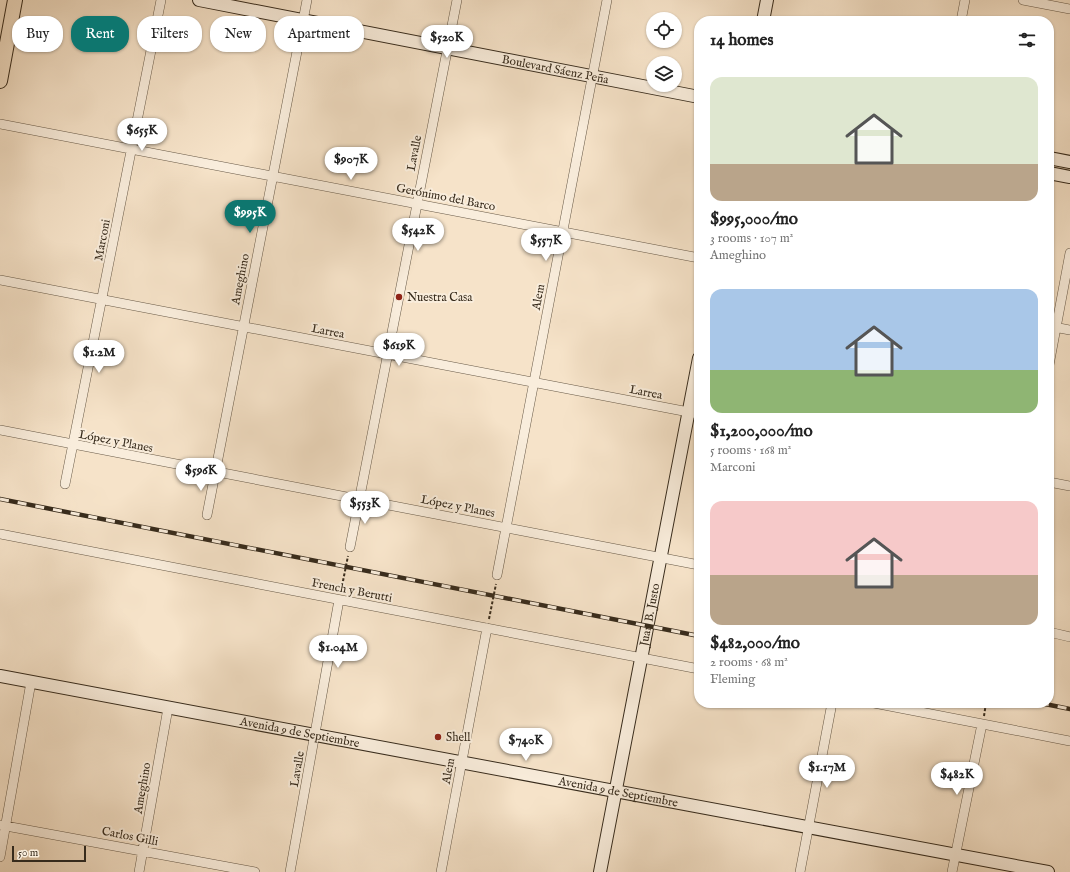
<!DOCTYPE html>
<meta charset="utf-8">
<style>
body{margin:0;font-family:"IM FELL English",serif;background:#f6f6f6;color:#222;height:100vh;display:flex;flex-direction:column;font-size:15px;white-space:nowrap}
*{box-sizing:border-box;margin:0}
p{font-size:13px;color:#767676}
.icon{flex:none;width:22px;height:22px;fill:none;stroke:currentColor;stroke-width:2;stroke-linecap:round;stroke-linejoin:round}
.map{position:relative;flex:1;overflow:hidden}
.drawer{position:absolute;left:694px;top:16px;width:360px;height:692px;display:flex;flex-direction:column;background:#fff;border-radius:16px;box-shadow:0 1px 3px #0004}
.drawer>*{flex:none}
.guide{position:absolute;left:12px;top:16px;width:380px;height:36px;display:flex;gap:8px}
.buttons{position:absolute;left:646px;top:12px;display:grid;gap:8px}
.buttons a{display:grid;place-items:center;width:36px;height:36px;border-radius:50%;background:#fff;box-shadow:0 1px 3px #0004;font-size:20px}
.scale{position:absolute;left:12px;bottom:10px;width:74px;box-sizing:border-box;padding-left:4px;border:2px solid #372b1c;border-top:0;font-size:11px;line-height:14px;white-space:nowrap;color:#372b1c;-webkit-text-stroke:3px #f9eddc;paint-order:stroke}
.price{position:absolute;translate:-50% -34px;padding:0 9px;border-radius:14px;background:#fff;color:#222;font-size:13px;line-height:26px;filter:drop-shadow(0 1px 2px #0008)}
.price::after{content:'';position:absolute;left:50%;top:24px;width:12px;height:9px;margin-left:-6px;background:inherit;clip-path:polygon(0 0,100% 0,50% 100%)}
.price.current{background:#0f766e;color:#fff}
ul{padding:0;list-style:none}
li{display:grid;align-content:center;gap:8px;height:212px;padding:0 16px}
li span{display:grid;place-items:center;height:124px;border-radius:12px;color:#555}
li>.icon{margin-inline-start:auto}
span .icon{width:72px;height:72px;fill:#fffc;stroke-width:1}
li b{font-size:17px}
h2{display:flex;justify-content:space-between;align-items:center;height:48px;padding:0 16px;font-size:17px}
.tag{padding:0 14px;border-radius:16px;background:#fff;box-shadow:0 1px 3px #0004;font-size:14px;line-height:36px}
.tag.current{background:#0f766e;color:#fff}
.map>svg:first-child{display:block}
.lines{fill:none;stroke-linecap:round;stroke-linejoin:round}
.street-casing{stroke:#675947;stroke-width:10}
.secondary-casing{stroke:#372b1c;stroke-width:14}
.primary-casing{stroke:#372b1c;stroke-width:16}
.path{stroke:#372b1c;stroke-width:2;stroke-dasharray:3 2;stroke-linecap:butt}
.street{stroke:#f9eddc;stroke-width:9}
.secondary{stroke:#f9eddc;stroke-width:12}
.primary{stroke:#f6e3c9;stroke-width:14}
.rail-casing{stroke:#372b1c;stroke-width:4.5}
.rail{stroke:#f9eddc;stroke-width:3;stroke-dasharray:9;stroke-linecap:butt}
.poi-dot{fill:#8f2418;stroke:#f9eddc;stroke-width:1.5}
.labels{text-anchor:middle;stroke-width:4;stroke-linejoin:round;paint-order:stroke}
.street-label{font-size:12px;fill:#372b1c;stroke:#f9eddc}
.poi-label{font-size:12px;fill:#372b1c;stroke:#f9eddc;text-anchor:start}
</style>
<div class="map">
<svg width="1070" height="872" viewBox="0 0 1070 872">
<rect width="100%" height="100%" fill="#f6e3c9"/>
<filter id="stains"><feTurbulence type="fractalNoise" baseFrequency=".005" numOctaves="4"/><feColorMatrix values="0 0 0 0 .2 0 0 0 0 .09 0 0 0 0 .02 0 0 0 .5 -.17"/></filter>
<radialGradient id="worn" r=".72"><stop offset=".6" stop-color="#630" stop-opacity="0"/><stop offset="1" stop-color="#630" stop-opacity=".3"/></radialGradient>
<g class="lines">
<defs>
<path id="street" d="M1023,0l47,9
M961,21l4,-21
M0,124l699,134
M0,280l699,134
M1049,326l21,4
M1049,365l21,-112
M0,430l699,135
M1049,482l21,4
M65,484l96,-484
M207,515l100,-515
M0,534l699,135
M350,547l107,-547
M497,575l110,-575
M1049,632l21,5
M874,703l196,38
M0,825l255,47
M0,857l31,-175
M139,872l29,-164
M290,872l49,-272
M441,872l46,-244
M800,872l32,-169
M952,872l30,-148"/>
<g id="secondary">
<path id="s1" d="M199,0l500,97"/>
<path d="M763,21l4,-21"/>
<path d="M1049,158l21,4"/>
<path d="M1049,173l21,4"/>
<path id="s2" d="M0,676l1048,196"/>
<path id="s3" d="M600,872l99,-514"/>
</g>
<path id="primary" d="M0,81l15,-81"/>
</defs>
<use href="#street" class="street-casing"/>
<use href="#secondary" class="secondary-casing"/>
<use href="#primary" class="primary-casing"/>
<path class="path" d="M341,591l7,-35
M489,619l7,-35
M984,716l2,-13"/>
<use href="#street" class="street"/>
<use href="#secondary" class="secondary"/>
<use href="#primary" class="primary"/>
<defs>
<path id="rail" d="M0,499l699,137
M1040,703l30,6"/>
</defs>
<use href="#rail" class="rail-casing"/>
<use href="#rail" class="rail"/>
</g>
<g class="poi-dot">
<circle cx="399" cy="297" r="4"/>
<circle cx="438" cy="737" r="4"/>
</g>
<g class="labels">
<g class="street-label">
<text dy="4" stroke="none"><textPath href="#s1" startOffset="363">Boulevard Sáenz Peña</textPath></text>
<text transform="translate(414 153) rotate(-79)" y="4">Lavalle</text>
<text transform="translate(446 197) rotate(11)" y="4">Gerónimo del Barco</text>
<text transform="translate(102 240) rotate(-79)" y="4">Marconi</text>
<text transform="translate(240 279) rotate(-79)" y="4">Ameghino</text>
<text transform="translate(538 297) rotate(-79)" y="4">Alem</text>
<text transform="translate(328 331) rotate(11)" y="4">Larrea</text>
<text transform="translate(646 392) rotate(11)" y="4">Larrea</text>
<text transform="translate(116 441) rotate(11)" y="4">López y Planes</text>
<text transform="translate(458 506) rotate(11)" y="4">López y Planes</text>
<text transform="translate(352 590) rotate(11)" y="4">French y Berutti</text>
<text dy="4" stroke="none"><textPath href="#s3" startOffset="262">Juan B. Justo</textPath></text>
<text dy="4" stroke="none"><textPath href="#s2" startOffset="305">Avenida 9 de Septiembre</textPath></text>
<text transform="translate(297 769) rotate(-80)" y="4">Lavalle</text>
<text transform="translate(448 771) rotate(-79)" y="4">Alem</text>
<text transform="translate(142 788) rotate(-80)" y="4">Ameghino</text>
<text dy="4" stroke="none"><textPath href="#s2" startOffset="629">Avenida 9 de Septiembre</textPath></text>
<text transform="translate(130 836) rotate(11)" y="4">Carlos Gilli</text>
</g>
<g class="poi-label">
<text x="407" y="301">Nuestra Casa</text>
<text x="446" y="741">Shell</text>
</g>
</g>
<rect width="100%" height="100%" filter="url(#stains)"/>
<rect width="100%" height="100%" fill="url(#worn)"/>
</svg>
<div class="buttons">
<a><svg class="icon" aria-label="locate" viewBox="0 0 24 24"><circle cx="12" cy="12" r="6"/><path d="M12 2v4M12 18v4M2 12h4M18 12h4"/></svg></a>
<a><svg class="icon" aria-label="layers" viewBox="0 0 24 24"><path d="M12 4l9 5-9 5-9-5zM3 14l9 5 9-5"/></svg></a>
</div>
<div class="scale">50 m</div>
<b class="price" style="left:447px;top:59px">$520K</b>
<b class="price" style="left:142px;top:152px">$655K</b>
<b class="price" style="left:351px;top:181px">$907K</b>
<b class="price current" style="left:250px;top:234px">$995K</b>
<b class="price" style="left:418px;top:252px">$542K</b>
<b class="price" style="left:546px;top:262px">$557K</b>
<b class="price" style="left:399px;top:367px">$619K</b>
<b class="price" style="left:99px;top:374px">$1.2M</b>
<b class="price" style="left:201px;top:492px">$596K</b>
<b class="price" style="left:365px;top:525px">$553K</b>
<b class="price" style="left:338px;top:669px">$1.04M</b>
<b class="price" style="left:526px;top:762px">$740K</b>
<b class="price" style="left:827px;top:789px">$1.17M</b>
<b class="price" style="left:957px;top:796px">$482K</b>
<div class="guide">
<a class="tag">Buy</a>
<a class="tag current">Rent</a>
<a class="tag">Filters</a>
<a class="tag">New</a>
<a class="tag">Apartment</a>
</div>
<section class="drawer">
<h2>14 homes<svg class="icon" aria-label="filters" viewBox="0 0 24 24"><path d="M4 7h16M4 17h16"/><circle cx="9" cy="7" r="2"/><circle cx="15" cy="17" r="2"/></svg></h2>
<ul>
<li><span style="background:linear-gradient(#dfe7d0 70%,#b9a48a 0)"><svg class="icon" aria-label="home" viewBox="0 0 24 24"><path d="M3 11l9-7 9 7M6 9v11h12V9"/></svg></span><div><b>$995,000/mo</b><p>3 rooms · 107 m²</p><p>Ameghino</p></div></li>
<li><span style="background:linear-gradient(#a9c7e8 65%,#8fb573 0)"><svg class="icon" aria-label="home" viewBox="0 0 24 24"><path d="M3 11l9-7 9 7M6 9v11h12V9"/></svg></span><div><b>$1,200,000/mo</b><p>5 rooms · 168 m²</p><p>Marconi</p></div></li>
<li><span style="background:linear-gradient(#f6c9c9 60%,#b9a48a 0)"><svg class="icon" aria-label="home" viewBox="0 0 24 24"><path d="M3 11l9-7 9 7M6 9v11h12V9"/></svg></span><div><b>$482,000/mo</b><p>2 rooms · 68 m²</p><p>Fleming</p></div></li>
</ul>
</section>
</div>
